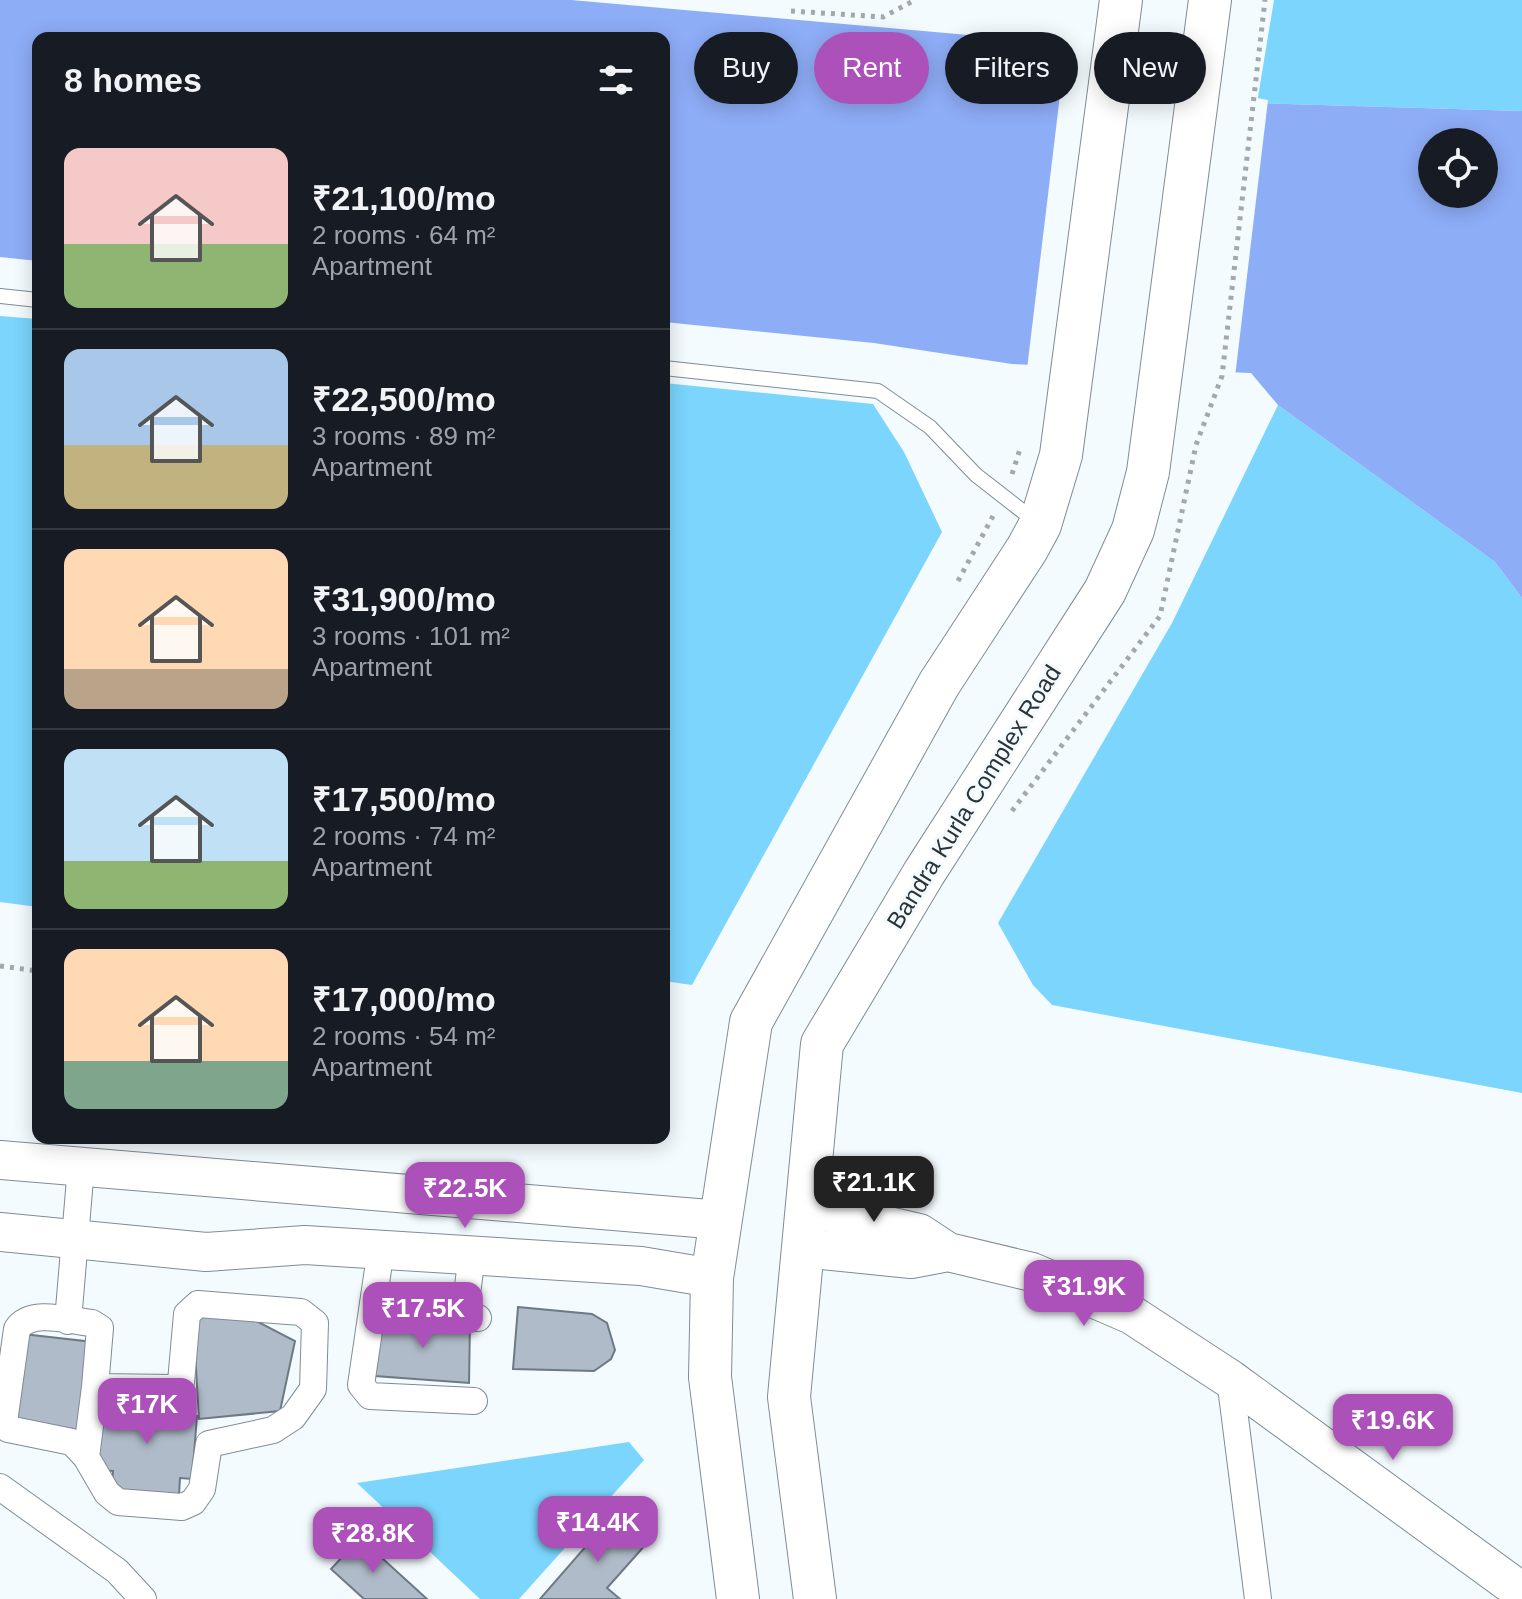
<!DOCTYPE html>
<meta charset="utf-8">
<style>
body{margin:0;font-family:Arial,sans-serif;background:#20242c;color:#f1f3f6;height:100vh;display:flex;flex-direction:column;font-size:30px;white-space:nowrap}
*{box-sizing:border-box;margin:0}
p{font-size:26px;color:#9ea1a6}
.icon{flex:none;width:44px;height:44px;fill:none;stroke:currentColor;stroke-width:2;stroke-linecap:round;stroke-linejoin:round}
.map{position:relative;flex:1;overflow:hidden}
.sheet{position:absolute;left:32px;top:32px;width:638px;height:1112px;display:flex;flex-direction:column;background:#171b24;border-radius:16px;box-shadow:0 4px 20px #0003}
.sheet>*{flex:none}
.top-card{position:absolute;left:694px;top:32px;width:708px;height:72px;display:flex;gap:16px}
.fabs{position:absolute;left:1418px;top:128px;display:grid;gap:16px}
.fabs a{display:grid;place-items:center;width:80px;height:80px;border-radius:50%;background:#171b24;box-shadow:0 4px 20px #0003;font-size:40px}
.price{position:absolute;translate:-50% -68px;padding:0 18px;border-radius:16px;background:#ac50ba;color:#fff;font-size:26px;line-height:52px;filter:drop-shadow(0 2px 4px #0008)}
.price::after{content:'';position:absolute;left:50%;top:48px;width:24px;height:18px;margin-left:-12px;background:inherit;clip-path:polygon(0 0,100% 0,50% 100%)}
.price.on{background:#222;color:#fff}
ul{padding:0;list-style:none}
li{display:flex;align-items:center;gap:24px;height:200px;padding:0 32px}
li+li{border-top:2px solid #363941}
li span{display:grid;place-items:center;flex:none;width:224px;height:160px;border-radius:16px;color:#555}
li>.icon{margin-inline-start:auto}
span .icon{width:96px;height:96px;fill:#fffc;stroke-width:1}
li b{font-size:34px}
h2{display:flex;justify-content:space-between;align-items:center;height:96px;padding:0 32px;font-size:34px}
.chip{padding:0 28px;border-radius:36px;background:#171b24;box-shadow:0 4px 20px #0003;font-size:28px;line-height:72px}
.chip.on{background:#ac50ba;color:#fff}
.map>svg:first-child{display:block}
.green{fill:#7bd5fd}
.water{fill:#8eadf7;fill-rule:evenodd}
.pier{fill:#f4fbfe}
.building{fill:#afbbc8;stroke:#6d7984;stroke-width:2}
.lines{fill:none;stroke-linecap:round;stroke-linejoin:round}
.lane-casing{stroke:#7d8d95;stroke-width:16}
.street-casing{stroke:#7d8d95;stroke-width:28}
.secondary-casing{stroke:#7d8d95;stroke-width:40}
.primary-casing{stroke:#7d8d95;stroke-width:44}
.path{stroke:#a2a9ac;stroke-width:5;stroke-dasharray:4 6;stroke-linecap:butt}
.lane{stroke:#fff;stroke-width:14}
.street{stroke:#fff;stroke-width:26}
.secondary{stroke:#fff;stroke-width:38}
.primary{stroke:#fff;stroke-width:42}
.labels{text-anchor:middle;stroke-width:6;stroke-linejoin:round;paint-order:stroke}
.street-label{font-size:24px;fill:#2c3337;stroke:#f4fbfe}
</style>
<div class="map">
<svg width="1522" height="1599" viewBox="0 0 1522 1599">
<rect width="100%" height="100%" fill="#f4fbfe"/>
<path class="green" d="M1274,0h248v111l-265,-8z
M0,316l38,3v588l-38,-5z
M664,383l209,21 31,48 38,80 -250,453 -28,-4z
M1278,405l217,157 27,36v495l-470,-88 -19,-20 -35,-62 174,-300z
M629,1442l15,18 -125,139h-39l-123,-116z"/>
<path class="water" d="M0,0h571l420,37 54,25 212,41 265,8v487l-27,-36 -217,-157 -27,-32 -239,-9 -138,-21 -210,-21v-284h-626v223l-38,-4zM1432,142h52v52h-52z"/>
<path class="pier" d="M1064,62l204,38 -33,277 -208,-8z"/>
<path class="building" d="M518,1307l74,7 15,9 8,27 -4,9 -17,12 -81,-2z
M237,1311l58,30 -15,70 -81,8 -6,-100z
M379,1316l91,7 -1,60 -94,-7z
M23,1334l70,8 -11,93 -70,-8z
M121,1392l30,1v9l22,1 -1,11 25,2 -5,63 -12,-1 -1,17 -67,-4 1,-20 -15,-1 3,-57 18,1z
M614,1514l33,29 -40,45 13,11h-80z
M360,1538l67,61h-63l-33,-30z"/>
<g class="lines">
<defs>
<path id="lane" d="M0,296l38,4
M664,368l214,23 52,36 46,48 59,46"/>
<path id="street" d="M381,1249l-20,136 9,11 104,5
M198,1304l103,8 14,11 -2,66 -20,28 -20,13 -64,14 -7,45 -9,13 -11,5 -64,-5 -11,-9 -21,-36 -14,-15 -64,-13 -4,-7 13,-93c14,-21 53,-8 75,-6l8,5 -5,59 77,1 9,-6 6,-68z
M372,1311l106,7
M464,1317l8,-62
M68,1321l13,-154
M1230,1379l28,220
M86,1457l9,-70
M0,1487l117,84 26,28"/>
<path id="secondary" d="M0,1160l721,60
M806,1207l113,26 29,19 84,20 100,43 98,64 292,213
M0,1232l206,20 99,-7 336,21 71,12
M802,1248l109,11 37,-7"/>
<path id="primary" d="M738,1599l-28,-222 2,-99 39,-256 188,-338 88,-135 13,-24 21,-70 60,-455
M815,1599l-26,-202 33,-353 102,-171 181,-282 28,-61 15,-58 62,-472"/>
</defs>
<use href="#lane" class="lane-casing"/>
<use href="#street" class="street-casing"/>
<use href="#secondary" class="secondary-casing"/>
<use href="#primary" class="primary-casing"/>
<path class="path" d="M791,11l92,6 32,-17
M1012,474l8,-25
M958,581l35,-65
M1012,811l148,-195 36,-171 26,-69 43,-376
M0,966l38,5"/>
<use href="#lane" class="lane"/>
<use href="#street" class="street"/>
<use href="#secondary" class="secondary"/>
<use href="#primary" class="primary"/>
</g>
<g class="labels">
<g class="street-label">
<text transform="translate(974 797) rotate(-58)" y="8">Bandra Kurla Complex Road</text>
</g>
</g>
</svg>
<div class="fabs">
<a><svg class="icon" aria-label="locate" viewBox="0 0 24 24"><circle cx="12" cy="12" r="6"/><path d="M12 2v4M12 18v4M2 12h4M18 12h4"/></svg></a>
</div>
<b class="price on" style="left:874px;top:1224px">₹21.1K</b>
<b class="price" style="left:465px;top:1230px">₹22.5K</b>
<b class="price" style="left:1084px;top:1328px">₹31.9K</b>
<b class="price" style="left:423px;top:1350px">₹17.5K</b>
<b class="price" style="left:147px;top:1446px">₹17K</b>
<b class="price" style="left:1393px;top:1462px">₹19.6K</b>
<b class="price" style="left:598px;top:1564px">₹14.4K</b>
<b class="price" style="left:373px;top:1575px">₹28.8K</b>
<div class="top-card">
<a class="chip">Buy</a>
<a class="chip on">Rent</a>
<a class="chip">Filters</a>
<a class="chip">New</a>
</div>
<section class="sheet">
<h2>8 homes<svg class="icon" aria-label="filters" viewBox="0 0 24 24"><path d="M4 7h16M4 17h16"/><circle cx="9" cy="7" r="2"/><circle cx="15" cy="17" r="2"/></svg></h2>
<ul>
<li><span style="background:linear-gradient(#f6c9c9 60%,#8fb573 0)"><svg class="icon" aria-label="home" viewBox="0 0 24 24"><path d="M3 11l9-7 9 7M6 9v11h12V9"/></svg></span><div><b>₹21,100/mo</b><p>2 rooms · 64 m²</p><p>Apartment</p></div></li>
<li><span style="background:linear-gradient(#a9c7e8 60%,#c2b280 0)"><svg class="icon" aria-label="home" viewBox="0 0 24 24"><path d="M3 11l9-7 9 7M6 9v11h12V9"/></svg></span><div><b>₹22,500/mo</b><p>3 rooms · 89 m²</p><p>Apartment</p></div></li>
<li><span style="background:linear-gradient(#ffd9b3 75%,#b9a48a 0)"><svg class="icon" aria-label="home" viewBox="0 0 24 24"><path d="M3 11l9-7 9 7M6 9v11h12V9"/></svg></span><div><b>₹31,900/mo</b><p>3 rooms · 101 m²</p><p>Apartment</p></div></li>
<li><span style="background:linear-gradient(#bfe0f5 70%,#8fb573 0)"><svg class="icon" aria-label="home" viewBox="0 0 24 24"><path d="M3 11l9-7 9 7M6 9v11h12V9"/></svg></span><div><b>₹17,500/mo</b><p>2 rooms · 74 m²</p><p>Apartment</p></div></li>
<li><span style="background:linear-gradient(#ffd9b3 70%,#7fa58c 0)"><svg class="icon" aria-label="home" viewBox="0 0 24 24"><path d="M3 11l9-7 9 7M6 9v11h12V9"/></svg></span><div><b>₹17,000/mo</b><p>2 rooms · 54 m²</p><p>Apartment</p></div></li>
</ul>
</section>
</div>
